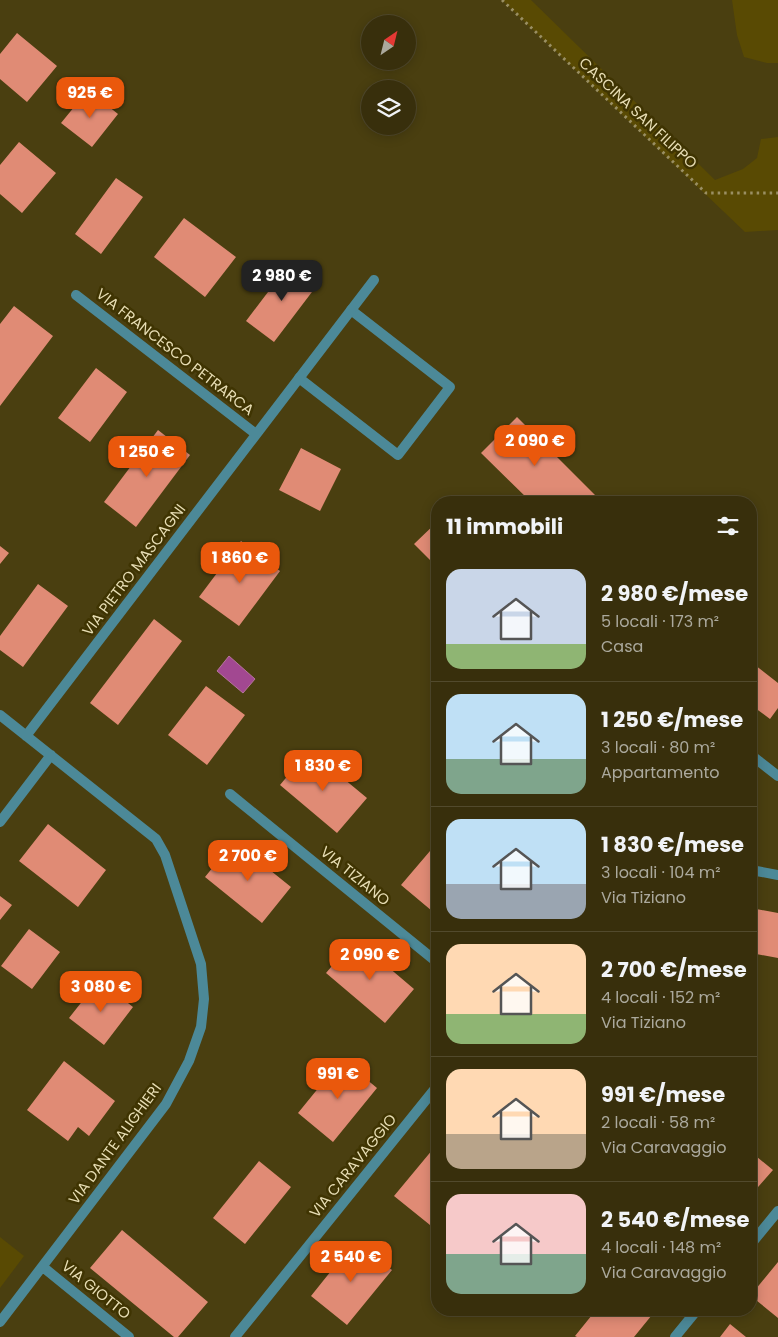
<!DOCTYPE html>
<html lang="it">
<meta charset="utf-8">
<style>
body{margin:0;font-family:Poppins,sans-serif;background:#3f3715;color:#f1f3f6;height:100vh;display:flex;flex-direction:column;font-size:19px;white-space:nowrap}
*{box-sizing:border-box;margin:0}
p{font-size:16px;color:#aba99d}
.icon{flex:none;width:28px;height:28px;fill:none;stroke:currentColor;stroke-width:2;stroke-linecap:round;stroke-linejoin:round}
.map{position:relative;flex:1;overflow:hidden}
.drawer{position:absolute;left:431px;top:496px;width:326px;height:820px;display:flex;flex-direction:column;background:#382f0c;border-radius:20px;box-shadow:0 2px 12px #0003,0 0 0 1px #524a2d}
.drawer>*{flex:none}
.needle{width:32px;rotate:35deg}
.controls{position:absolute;left:361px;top:15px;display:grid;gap:10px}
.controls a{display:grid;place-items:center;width:55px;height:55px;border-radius:50%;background:#382f0c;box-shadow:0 2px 12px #0003,0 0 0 1px #524a2d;font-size:25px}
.price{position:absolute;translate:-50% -42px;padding:0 11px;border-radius:10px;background:#ea580c;color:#fff;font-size:16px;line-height:32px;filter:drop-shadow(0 1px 2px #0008)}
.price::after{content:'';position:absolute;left:50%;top:30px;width:15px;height:11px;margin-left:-8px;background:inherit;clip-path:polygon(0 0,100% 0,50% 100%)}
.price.selected{background:#222;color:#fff}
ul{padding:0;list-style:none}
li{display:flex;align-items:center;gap:15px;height:125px;padding:0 15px}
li+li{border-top:1px solid #524a2d}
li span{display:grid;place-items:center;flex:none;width:140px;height:100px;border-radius:15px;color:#555}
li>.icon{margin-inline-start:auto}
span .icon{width:60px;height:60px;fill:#fffc;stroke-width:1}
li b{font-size:21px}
h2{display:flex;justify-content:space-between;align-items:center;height:60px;padding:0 15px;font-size:21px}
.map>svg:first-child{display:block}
.green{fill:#594a03}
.water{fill:#a24891;stroke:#b7759c}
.building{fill:#e08b75}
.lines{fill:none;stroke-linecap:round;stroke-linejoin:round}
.path{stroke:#9a8f63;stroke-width:3;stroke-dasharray:2.5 4;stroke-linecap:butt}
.lane{stroke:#4c8998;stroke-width:10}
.street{stroke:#4c8998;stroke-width:10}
.labels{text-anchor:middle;stroke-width:5;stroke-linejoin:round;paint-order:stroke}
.street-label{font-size:15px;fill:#e7ddb4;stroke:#3f3402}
</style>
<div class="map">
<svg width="778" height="1337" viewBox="0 0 778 1337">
<rect width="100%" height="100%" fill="#4a3f10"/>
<path class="green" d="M502,0h29l184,180 28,-11 14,-11 4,-19 17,-2v93l-33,2z
M732,0h46v63h-11l-23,-6 -7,-22z
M0,1237l24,19 -24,32z"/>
<path class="water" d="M229,656l26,23 -12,14 -26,-22z"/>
<path class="building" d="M17,33l40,33 -30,36 -27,-23v-25z
M88,90l30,24 -26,33 -31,-24z
M19,142l37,31 -34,40 -22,-19v-29z
M116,178l27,19 -42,57 -26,-20z
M184,218l52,39 -31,40 -51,-40z
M290,263l28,21 -44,58 -28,-21z
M14,306l39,30 -53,70v-82z
M96,368l31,24 -37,50 -32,-24z
M517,417l79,79 -7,6h-58l-50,-49z
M158,430l32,25 -54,72 -32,-25z
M301,448l40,21 -21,42 -41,-21z
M438,521v47l-24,-24z
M241,541l39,30 -41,55 -40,-29z
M0,546l9,7 -9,11z
M38,584l30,22 -45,61 -23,-17v-14z
M154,619l28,22 -64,84 -28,-22z
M751,662l27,21v25l-8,11 -19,-14z
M206,686l39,29 -38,50 -39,-30z
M309,750l58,48 -30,35 -57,-48z
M48,824l58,46 -28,37 -59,-46z
M234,841l57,46 -29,36 -57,-46z
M430,851l8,6v59l-37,-31z
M0,896l12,9 -12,15z
M751,908l27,5v45l-27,-5z
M29,929l31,23 -28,37 -31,-23z
M355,939l59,50 -29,34 -59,-50z
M99,980l34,27 -29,38 -35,-27z
M342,1059l35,29 -44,54 -35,-29z
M64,1061l51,40 -26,35 -11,-9 -10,14 -41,-31z
M438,1143v72l-8,10 -36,-29z
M751,1152l22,18 -22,25z
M259,1161l32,26 -46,57 -32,-26z
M122,1230l86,72 -30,35h-4l-84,-69z
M355,1241l37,29 -45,55 -36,-29z
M778,1262v56l-27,-22v-1z
M596,1310h60l-22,27h-57l-2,-1z
M730,1324l16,13h-26z"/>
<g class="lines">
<path class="path" d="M502,0l204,193h72"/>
<path class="lane" d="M299,378l99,77 52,-68 -99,-77"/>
<path class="street" d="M76,295l180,139
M0,715l156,124 9,16 36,109 3,35 -3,28 -12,34 -23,43 -166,218
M26,736l348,-456
M751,755l27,21
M230,794l208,169
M0,822l51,-67
M751,870l27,5
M751,1244l27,-33
M43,1267l86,70
M235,1337l203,-252
M675,1337l22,-27"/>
</g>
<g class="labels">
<g class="street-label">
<text transform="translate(638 113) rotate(43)" y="5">CASCINA SAN FILIPPO</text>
<text transform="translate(175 352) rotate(38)" y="5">VIA FRANCESCO PETRARCA</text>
<text transform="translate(134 570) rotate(-53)" y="5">VIA PIETRO MASCAGNI</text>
<text transform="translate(355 876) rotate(39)" y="5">VIA TIZIANO</text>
<text transform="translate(115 1144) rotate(-54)" y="5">VIA DANTE ALIGHIERI</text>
<text transform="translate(353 1166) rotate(-51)" y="5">VIA CARAVAGGIO</text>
<text transform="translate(96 1290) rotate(39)" y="5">VIA GIOTTO</text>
</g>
</g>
</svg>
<div class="controls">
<a><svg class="needle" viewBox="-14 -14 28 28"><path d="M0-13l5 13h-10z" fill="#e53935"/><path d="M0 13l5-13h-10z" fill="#aba99d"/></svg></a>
<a><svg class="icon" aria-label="layers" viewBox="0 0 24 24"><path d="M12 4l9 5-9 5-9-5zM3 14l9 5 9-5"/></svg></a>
</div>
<b class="price" style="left:90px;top:119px">925 €</b>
<b class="price selected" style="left:282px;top:302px">2 980 €</b>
<b class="price" style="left:535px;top:467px">2 090 €</b>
<b class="price" style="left:147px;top:478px">1 250 €</b>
<b class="price" style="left:240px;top:584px">1 860 €</b>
<b class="price" style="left:323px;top:792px">1 830 €</b>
<b class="price" style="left:248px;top:882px">2 700 €</b>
<b class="price" style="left:370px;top:981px">2 090 €</b>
<b class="price" style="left:101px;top:1013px">3 080 €</b>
<b class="price" style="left:338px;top:1100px">991 €</b>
<b class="price" style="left:351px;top:1283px">2 540 €</b>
<section class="drawer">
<h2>11 immobili<svg class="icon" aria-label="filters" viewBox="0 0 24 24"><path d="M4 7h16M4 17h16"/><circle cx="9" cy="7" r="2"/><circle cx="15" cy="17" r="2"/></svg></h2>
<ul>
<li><span style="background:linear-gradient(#c9d6e8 75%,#8fb573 0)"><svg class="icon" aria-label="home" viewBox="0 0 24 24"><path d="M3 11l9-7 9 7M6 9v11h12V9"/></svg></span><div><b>2 980 €/mese</b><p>5 locali · 173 m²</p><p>Casa</p></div></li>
<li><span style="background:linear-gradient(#bfe0f5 65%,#7fa58c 0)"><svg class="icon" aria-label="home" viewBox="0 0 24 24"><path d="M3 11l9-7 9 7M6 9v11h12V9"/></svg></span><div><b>1 250 €/mese</b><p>3 locali · 80 m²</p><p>Appartamento</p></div></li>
<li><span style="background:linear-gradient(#bfe0f5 65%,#9aa5b1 0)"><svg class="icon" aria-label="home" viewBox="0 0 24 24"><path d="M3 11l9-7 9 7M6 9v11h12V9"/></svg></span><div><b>1 830 €/mese</b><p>3 locali · 104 m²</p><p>Via Tiziano</p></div></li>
<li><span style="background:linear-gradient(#ffd9b3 70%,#8fb573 0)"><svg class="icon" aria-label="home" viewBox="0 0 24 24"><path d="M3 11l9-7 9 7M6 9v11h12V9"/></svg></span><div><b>2 700 €/mese</b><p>4 locali · 152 m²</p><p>Via Tiziano</p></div></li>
<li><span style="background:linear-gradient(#ffd9b3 65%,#b9a48a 0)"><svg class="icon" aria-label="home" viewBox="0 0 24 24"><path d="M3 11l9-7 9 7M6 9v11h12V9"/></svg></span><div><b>991 €/mese</b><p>2 locali · 58 m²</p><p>Via Caravaggio</p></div></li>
<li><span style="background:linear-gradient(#f6c9c9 60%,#7fa58c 0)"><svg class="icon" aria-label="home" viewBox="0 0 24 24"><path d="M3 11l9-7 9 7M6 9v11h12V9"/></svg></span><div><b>2 540 €/mese</b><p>4 locali · 148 m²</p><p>Via Caravaggio</p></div></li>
</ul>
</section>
</div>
